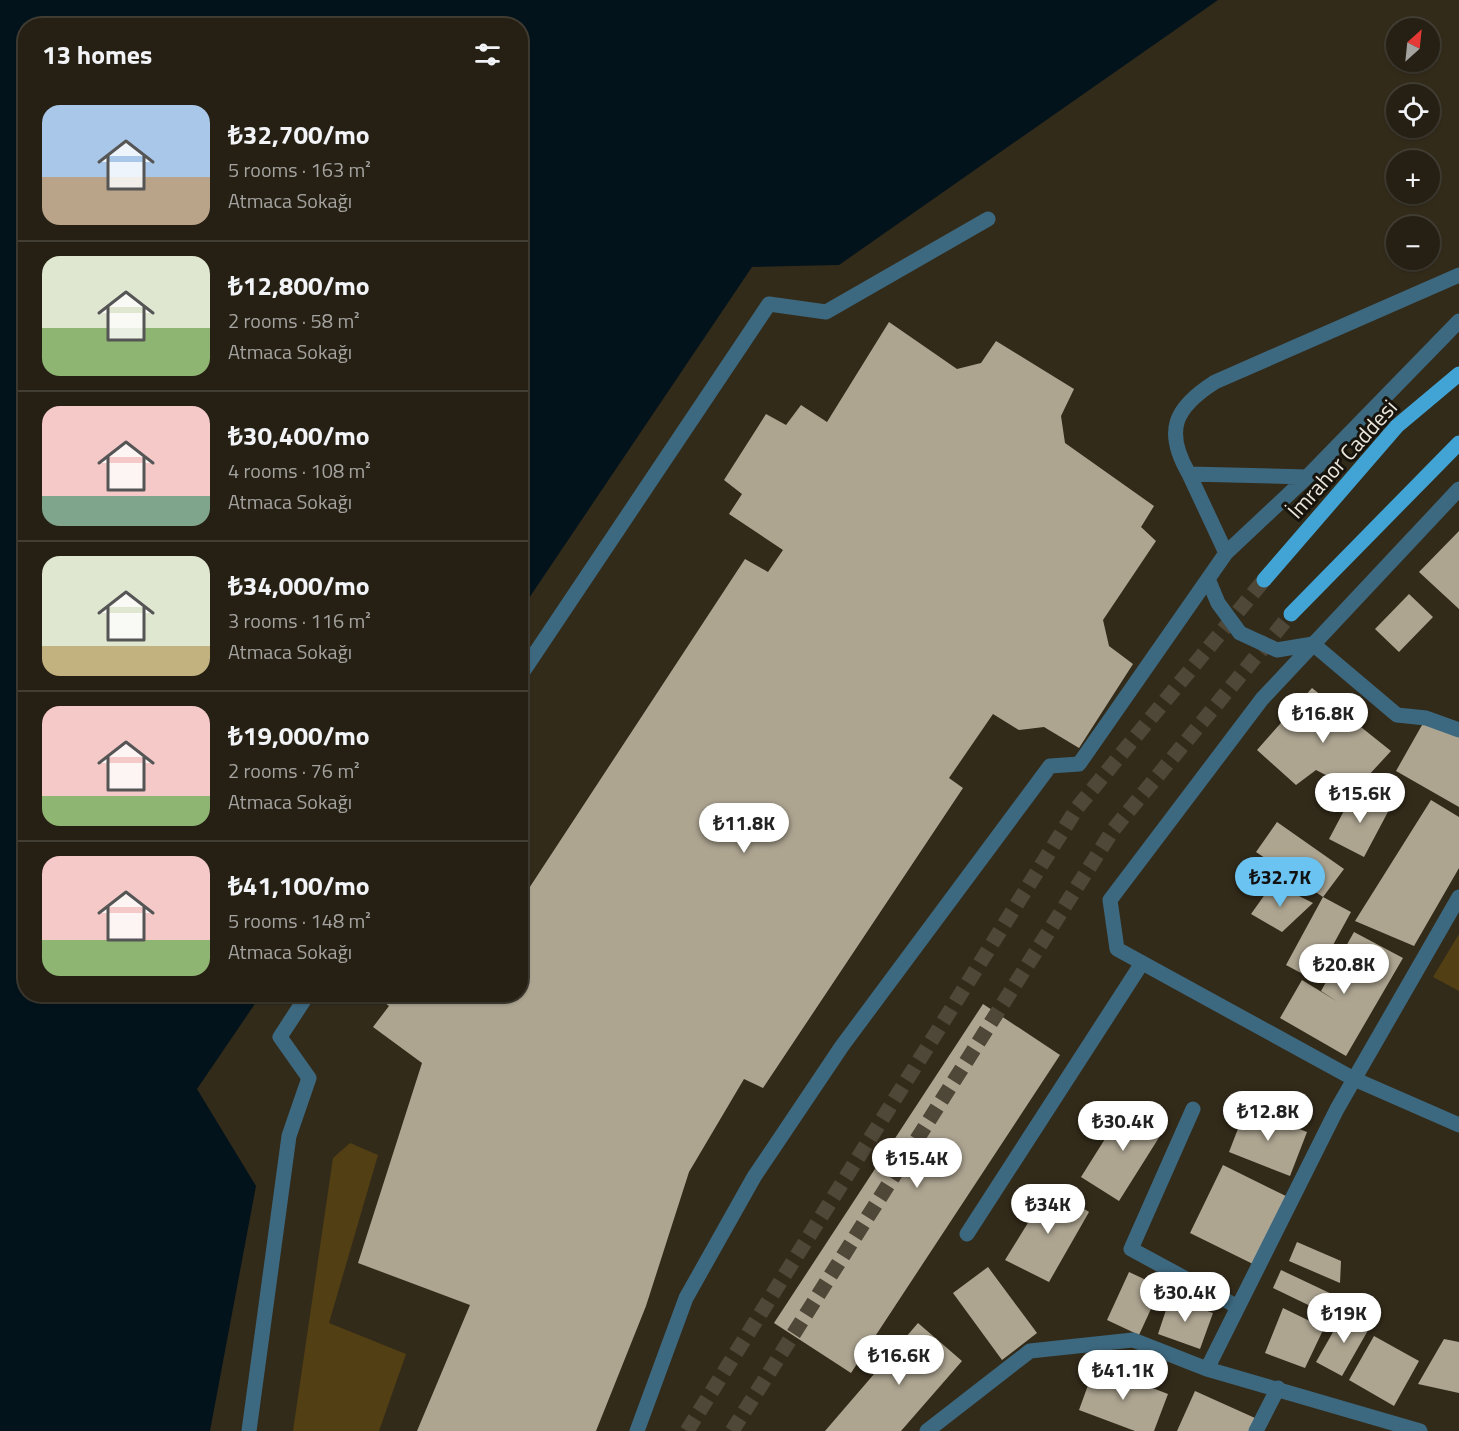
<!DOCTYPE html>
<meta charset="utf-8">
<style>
body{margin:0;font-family:"Titillium Web",sans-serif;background:#322d22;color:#f1f3f6;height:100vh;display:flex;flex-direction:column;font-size:22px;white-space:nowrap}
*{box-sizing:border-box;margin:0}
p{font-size:20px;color:#a4a3a0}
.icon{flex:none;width:33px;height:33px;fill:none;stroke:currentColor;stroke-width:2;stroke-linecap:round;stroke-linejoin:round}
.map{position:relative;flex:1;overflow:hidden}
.side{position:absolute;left:18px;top:18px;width:510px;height:984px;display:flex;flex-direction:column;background:#262014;border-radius:24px;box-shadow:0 2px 4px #0004,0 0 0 2px #423e34}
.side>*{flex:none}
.needle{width:39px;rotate:27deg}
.controls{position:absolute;left:1386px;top:18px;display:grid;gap:12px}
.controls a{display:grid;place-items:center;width:54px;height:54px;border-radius:50%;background:#262014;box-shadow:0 2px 4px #0004,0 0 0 2px #423e34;font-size:30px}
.price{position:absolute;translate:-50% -51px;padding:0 14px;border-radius:21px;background:#fff;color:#222;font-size:20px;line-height:39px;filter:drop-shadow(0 2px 3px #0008)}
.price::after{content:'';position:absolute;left:50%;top:36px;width:18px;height:14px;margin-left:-9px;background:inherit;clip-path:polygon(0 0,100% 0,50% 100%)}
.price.current{background:#6bc3f2;color:#111}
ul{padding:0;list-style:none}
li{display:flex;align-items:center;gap:18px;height:150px;padding:0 24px}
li+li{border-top:2px solid #423e34}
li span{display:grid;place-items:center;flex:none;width:168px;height:120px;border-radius:18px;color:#555}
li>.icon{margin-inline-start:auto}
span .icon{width:72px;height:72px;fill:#fffc;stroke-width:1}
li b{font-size:26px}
h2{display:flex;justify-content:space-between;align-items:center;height:72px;padding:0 24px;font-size:26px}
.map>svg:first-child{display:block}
.green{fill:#523f13}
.water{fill:#03131c}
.building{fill:#aea591}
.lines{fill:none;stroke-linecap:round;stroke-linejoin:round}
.primary-tunnel{stroke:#4f4737;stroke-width:15;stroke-dasharray:15 8;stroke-linecap:butt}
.service{stroke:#3d6980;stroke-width:15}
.minor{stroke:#3d6980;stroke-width:15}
.primary{stroke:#41a4d5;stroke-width:15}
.labels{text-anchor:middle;stroke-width:6;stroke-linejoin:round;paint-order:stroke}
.street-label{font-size:22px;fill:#ebe6db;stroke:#17140d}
</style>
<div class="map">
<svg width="1459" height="1431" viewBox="0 0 1459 1431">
<rect width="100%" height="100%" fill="#332b1a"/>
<path class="green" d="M1459,934v57l-26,-14z
M350,1143l28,12 -49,168 77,31 -27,77h-86l40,-273z"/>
<path class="water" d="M0,0h1218l-379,265 -87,2 -231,343 -1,-584h-494v968l235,1 -64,94 59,97 -46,245h-210z"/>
<path class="building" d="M889,322l68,47 24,-6 15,-22 78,48 -13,27 4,27 89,63 -13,21 15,14 -53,79 6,26 24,18 -54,84 -35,-21 -25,3 -26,-16 -44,64 14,10 -200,300 -19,-9 -55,93 -43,134 -50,125h-179l53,-126 -112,-42 64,-200 -49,-36 16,-21 -15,-12h146v-92l225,-343 23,13 15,-22 -54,-36 13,-20 -18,-14 42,-66 20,11 15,-20 26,17z
M1459,531v78l-40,-37z
M1409,594l24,23 -34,35 -24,-23z
M1312,688l79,63 -36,39 -39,-20 -20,15 -39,-35z
M1426,718l33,19v70l-63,-36z
M1355,790l35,18 -26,49 -35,-18z
M1431,800l28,17v51l-45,78 -59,-25z
M1277,822l67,47 -21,28 -67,-45z
M1273,883l40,20 -31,29 -31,-18z
M1323,897l28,15 -37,68 -28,-15z
M1354,932l49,26 -57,98 -66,-38 22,-38 36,22 -17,-11z
M983,1004l77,51 -209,318 -77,-50z
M1127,1104l38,24 -46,73 -38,-24z
M1246,1108l61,24 -17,44 -61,-24z
M1223,1165l69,34 -33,68 -69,-34z
M1050,1187l39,25 -40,70 -44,-22z
M1297,1242l44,19 -1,22 -51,-22z
M988,1267l49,66 -35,27 -49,-67z
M1281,1270l55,26 -9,18 -54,-26z
M1129,1272l32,15 -22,48 -32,-15z
M1170,1298l43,15 -13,36 -42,-15z
M1283,1308l41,20 -19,40 -40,-15z
M1345,1311l26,14 -29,51 -26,-14z
M918,1323l44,38 -61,70h-76z
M1374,1336l45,25 -25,45 -45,-26z
M1444,1339l15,3v51l-41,-9z
M1095,1366l73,28 -14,37h-19l-56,-21z
M1195,1391l60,27 -6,13h-72z"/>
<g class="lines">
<path class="primary-tunnel" d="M687,1431l390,-623 187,-228
M732,1431l381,-601 178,-216"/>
<path class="service" d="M1189,474l37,79
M1307,477l-118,-3c-25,-43 -15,-66 26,-92l244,-107
M1208,579l10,24 22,30 37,17 36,-6
M967,1234l175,-271
M637,1431l49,-133 68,-121 88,-131 208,-280 29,-2 147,-211 81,-76 152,-156"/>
<path class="minor" d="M1459,489l-197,210 -152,201 7,49 237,130 105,46
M1313,644l84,71 29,3 33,12
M520,676l249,-372 57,8 162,-93
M1193,1109l-62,140 107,58
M1207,1369l130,-260 122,-212
M249,1431l40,-295 20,-58 -29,-41 28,-43
M927,1431l103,-80 103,-11 74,29 213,62
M1256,1431l22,-43"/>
<path class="primary" d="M1264,580l133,-154 62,-52
M1291,614l168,-171"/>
</g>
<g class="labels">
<g class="street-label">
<text transform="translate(1342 459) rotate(-48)" y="8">İmrahor Caddesi</text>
</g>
</g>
</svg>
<div class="controls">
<a><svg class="needle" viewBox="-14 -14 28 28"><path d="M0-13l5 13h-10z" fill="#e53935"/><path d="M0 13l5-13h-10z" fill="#a4a3a0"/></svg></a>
<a><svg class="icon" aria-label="locate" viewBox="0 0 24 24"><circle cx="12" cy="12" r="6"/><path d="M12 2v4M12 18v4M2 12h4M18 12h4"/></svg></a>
<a>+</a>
<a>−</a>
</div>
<b class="price" style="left:1323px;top:744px">₺16.8K</b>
<b class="price" style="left:1360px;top:824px">₺15.6K</b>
<b class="price" style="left:744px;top:854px">₺11.8K</b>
<b class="price current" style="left:1280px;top:908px">₺32.7K</b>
<b class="price" style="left:1344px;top:995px">₺20.8K</b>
<b class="price" style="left:1268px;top:1142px">₺12.8K</b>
<b class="price" style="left:1123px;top:1152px">₺30.4K</b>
<b class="price" style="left:917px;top:1189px">₺15.4K</b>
<b class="price" style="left:1048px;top:1235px">₺34K</b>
<b class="price" style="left:1185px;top:1323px">₺30.4K</b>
<b class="price" style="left:1344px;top:1344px">₺19K</b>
<b class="price" style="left:899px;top:1386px">₺16.6K</b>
<b class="price" style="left:1123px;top:1401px">₺41.1K</b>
<section class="side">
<h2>13 homes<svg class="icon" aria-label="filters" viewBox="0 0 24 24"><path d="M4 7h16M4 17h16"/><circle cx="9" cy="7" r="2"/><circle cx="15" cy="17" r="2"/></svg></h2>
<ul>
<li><span style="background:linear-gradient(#a9c7e8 60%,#b9a48a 0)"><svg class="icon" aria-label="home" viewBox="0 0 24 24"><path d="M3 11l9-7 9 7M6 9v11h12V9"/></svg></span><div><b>₺32,700/mo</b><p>5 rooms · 163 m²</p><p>Atmaca Sokağı</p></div></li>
<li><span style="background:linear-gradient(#dfe7d0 60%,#8fb573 0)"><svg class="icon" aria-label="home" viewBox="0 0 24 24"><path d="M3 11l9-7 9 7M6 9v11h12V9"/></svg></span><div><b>₺12,800/mo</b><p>2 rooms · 58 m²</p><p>Atmaca Sokağı</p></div></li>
<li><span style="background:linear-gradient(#f6c9c9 75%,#7fa58c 0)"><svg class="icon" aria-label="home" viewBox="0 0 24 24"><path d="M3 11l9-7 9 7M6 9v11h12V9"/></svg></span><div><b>₺30,400/mo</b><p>4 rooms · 108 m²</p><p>Atmaca Sokağı</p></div></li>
<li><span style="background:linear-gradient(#dfe7d0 75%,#c2b280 0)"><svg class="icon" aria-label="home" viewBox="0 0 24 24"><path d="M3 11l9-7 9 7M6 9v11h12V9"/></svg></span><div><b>₺34,000/mo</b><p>3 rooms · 116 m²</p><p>Atmaca Sokağı</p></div></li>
<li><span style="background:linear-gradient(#f6c9c9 75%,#8fb573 0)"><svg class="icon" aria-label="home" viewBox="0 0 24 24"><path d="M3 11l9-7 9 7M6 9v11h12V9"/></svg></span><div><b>₺19,000/mo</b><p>2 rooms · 76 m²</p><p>Atmaca Sokağı</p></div></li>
<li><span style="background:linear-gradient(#f6c9c9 70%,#8fb573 0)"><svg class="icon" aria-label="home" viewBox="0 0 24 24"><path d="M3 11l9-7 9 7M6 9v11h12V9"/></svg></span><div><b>₺41,100/mo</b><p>5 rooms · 148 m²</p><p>Atmaca Sokağı</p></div></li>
</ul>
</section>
</div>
